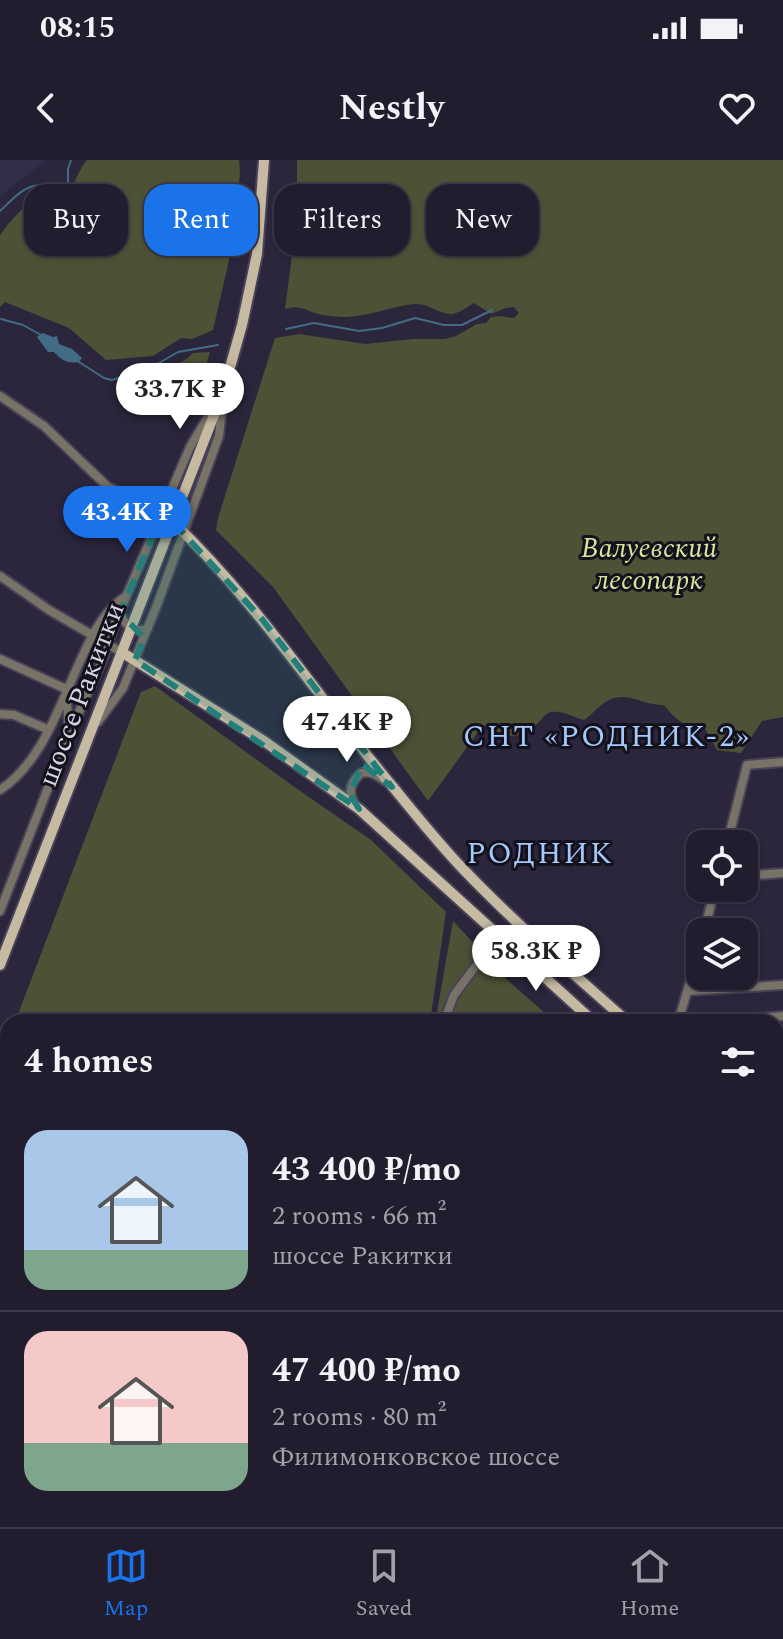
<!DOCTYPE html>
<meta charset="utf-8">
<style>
body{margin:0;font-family:Spectral,serif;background:#292536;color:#f1f3f6;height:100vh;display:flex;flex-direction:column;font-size:30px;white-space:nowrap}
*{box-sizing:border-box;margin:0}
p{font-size:26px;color:#a2a1aa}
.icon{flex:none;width:44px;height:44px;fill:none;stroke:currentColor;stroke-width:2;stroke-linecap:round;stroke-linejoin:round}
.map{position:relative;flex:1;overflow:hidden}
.panel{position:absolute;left:0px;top:854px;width:784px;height:514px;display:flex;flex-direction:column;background:#211c2e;border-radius:24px 24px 0 0;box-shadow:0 2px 6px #0004,0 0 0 2px #3e3a4a}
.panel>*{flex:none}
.guide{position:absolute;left:24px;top:24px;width:736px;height:72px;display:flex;gap:16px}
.buttons{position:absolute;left:686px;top:670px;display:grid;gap:16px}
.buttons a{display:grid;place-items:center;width:72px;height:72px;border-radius:16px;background:#211c2e;box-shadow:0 2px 6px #0004,0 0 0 2px #3e3a4a;font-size:40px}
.price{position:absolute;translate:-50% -68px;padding:0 18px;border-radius:28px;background:#fff;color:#222;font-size:26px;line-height:52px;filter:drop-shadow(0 2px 4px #0008)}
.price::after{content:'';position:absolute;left:50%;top:48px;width:24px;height:18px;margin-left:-12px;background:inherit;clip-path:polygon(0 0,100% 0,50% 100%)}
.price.selected{background:#1a73e8;color:#fff}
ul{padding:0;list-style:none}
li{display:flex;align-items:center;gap:24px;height:200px;padding:0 24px}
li+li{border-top:2px solid #3e3a4a}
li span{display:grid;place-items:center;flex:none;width:224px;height:160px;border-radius:24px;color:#555}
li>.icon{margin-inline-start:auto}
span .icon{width:96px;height:96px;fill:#fffc;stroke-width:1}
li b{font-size:34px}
h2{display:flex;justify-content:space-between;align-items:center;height:96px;padding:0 24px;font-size:34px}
.tag{padding:0 28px;border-radius:24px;background:#211c2e;box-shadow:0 2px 6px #0004,0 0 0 2px #3e3a4a;font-size:28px;line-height:72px}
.tag.selected{background:#1a73e8;color:#fff}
.status{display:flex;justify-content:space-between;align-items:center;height:56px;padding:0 40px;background:#211c2e;direction:ltr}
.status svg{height:22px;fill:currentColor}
header{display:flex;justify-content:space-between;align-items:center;height:104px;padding:0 24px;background:#211c2e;font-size:36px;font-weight:700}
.tabs{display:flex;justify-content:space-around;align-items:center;height:112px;border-top:2px solid #3e3a4a;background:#211c2e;font-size:22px;color:#a2a1aa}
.tabs a{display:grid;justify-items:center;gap:4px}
.tabs .selected{color:#1a73e8}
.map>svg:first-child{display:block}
.built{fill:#342d4a}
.green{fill:#4d5236}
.water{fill:#426c85}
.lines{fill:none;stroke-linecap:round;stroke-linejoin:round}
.stream{stroke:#426c85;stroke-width:2}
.river{stroke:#426c85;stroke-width:10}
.minor-casing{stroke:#474258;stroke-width:12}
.major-casing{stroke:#474258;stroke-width:14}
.minor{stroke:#787267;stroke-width:8}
.major{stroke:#c6baa2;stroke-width:10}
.marked{fill:#237f7a;fill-opacity:0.2;stroke:#237f7a;stroke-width:6;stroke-dasharray:16 10;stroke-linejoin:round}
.labels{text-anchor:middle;stroke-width:6;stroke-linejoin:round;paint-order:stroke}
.park-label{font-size:28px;font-style:italic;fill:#d8e49e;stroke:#13111b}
.street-label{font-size:28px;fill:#d6d3e3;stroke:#13111b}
.neighbourhood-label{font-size:30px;letter-spacing:2px;fill:#a4c9fa;stroke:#13111b}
</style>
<div class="status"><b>08:15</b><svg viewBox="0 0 49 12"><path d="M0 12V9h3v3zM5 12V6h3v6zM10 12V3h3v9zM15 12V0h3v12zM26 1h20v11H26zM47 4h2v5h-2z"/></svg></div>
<header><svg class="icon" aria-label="back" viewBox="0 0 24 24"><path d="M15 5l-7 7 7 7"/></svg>Nestly<svg class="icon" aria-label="heart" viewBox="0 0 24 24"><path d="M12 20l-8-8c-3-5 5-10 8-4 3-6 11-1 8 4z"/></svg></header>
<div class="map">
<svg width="783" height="1367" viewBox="0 0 783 1367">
<rect width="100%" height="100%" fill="#2c263d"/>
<path class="built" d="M0,0h47l-47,36z
M0,1112h8v152l-8,-36z"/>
<path class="green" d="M87,0h152l1,14 -11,86 -16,70 -21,9 -11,-1 -28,18 -47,4 -37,-32 -64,-26 -5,5v-72l8,-11 15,-16 16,-11 31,-7c7,-11 8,-19 17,-30z
M297,0h486v557l-21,4 -21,32 -24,-3 -13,-23c-22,-2 -26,-5 -40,-22 -20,1 -36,-14 -55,-5 -11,6 -16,14 -25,20 -10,-3 -22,-10 -32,-8 -8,1 -9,7 -15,12 -20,18 -33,13 -54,1l-55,76 -155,-214 -57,-57 2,-12 57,-180 24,-4 66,10 48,-5h32l11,-3 21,-12 9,-1 5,-6 8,-1 15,2 5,-5 -5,-6 -8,1 -15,6 -17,-11c-7,4 -15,10 -22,11 -13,0 -24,-11 -37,-10 -23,2 -45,12 -68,13 -9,0 -23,-1 -32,-4 -13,-4 -15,-8 -30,-4l12,-91z
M210,192l-14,49 -14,21 -12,-28 -14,-20c13,-8 27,-10 37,-21z
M155,526l138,100 78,54 75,72 -16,110h-415l126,-330z
M453,761l29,31 -33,44 -8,20 -4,-4z
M486,801l69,61h-106c5,-23 20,-44 37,-61z
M8,881v221l-8,1v-201z
M776,1110l7,1v43l-2,-6 -5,-3z
M783,1251v46l-7,2v-36z
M0,1337l8,4v19h53l-3,7h-58z
M68,1360h259l1,7h-261z
M331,1360h105l-6,7h-98z"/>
<path class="water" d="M43,173l10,4 4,-1 2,8 13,5 10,9 -3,4c-11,2 -18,-2 -25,-10h-6l-11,-15z"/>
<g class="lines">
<path class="stream" d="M0,51c11,-10 23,-25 39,-26 9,-1 18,0 27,-1l2,-3v-12l3,-9
M1,159l22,6 18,10
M286,169l28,-6 45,8 23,-3 33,-10 29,7h18l30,-15
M79,202l25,16 8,2 47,-17 19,-11 40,-7"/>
<path class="river" d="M776,1185l7,-3
M442,1367l1,-7"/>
<defs>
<path id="minor" d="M0,236l44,30 64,61 15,7 28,8 15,13
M0,416l49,34 74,43
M120,453c5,12 14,22 28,15
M0,499l66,30 3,42
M0,554l14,1 35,15
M98,562l25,-34 34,-83 62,-169 4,-38
M0,630c44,-29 61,-90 83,-135 11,-24 21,-44 43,-59
M355,644c-8,-12 -4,-22 6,-31 11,-2 15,2 24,8
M727,684l20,-79 36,-3
M744,716l39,-3
M0,751l69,-177 36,-80 10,-31 57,-134 18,-42 22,-37
M704,772l11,-44
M688,831l95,-6
M444,862l10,-27 21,-28 26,-29
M678,862l22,-73
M711,862l72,-6
M776,937l7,6
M0,1341l8,1
M643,1360l4,7
M739,1360l4,7"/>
<path id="major" d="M173,362c84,80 146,177 220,265 23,28 46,57 71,83 52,54 108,103 164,152
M123,493l141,88 95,68 235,213
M0,805l223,-573 19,-67 15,-71 7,-94
M776,992l7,6
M776,1016l7,6"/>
</defs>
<use href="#minor" class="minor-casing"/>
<use href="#major" class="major-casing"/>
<use href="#minor" class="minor"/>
<use href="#major" class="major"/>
</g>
<path class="marked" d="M173,362l89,97 130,168 -30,-23 -12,30 9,15 -224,-149 9,-22 -24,-25 37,-88z"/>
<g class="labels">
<g class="park-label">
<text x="649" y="397">Валуевский<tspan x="649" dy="32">лесопарк</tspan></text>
</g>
<g class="street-label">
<text transform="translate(80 534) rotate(-69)" y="10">шоссе Ракитки</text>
</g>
<g class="neighbourhood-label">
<text x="607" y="586">СНТ «РОДНИК-2»</text>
<text x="540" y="703">РОДНИК</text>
</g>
</g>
</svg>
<div class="buttons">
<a><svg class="icon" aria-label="locate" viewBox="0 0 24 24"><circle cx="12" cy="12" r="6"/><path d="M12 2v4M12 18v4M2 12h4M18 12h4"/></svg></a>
<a><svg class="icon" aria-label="layers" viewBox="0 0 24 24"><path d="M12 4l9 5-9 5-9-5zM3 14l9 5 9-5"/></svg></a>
</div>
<b class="price" style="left:180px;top:271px">33.7K ₽</b>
<b class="price selected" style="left:127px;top:394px">43.4K ₽</b>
<b class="price" style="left:347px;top:604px">47.4K ₽</b>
<b class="price" style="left:536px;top:833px">58.3K ₽</b>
<div class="guide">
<a class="tag">Buy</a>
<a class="tag selected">Rent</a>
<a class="tag">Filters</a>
<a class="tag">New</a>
</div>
<section class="panel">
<h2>4 homes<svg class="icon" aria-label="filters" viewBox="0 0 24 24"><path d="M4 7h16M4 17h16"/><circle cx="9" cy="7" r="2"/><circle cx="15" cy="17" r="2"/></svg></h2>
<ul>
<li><span style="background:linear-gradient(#a9c7e8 75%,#7fa58c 0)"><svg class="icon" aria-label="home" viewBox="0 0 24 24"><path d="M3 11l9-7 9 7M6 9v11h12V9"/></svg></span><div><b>43 400 ₽/mo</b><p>2 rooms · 66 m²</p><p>шоссе Ракитки</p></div></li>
<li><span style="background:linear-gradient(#f6c9c9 70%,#7fa58c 0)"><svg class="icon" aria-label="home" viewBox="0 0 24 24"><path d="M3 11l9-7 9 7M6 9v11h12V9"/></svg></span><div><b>47 400 ₽/mo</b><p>2 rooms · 80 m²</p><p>Филимонковское шоссе</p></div></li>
</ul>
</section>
</div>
<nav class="tabs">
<a class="selected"><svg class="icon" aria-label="map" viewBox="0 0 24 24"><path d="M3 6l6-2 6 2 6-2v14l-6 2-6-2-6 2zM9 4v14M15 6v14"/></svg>Map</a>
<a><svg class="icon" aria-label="saved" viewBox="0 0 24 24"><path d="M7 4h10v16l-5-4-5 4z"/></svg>Saved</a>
<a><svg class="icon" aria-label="home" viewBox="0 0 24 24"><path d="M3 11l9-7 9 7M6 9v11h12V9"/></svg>Home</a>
</nav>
